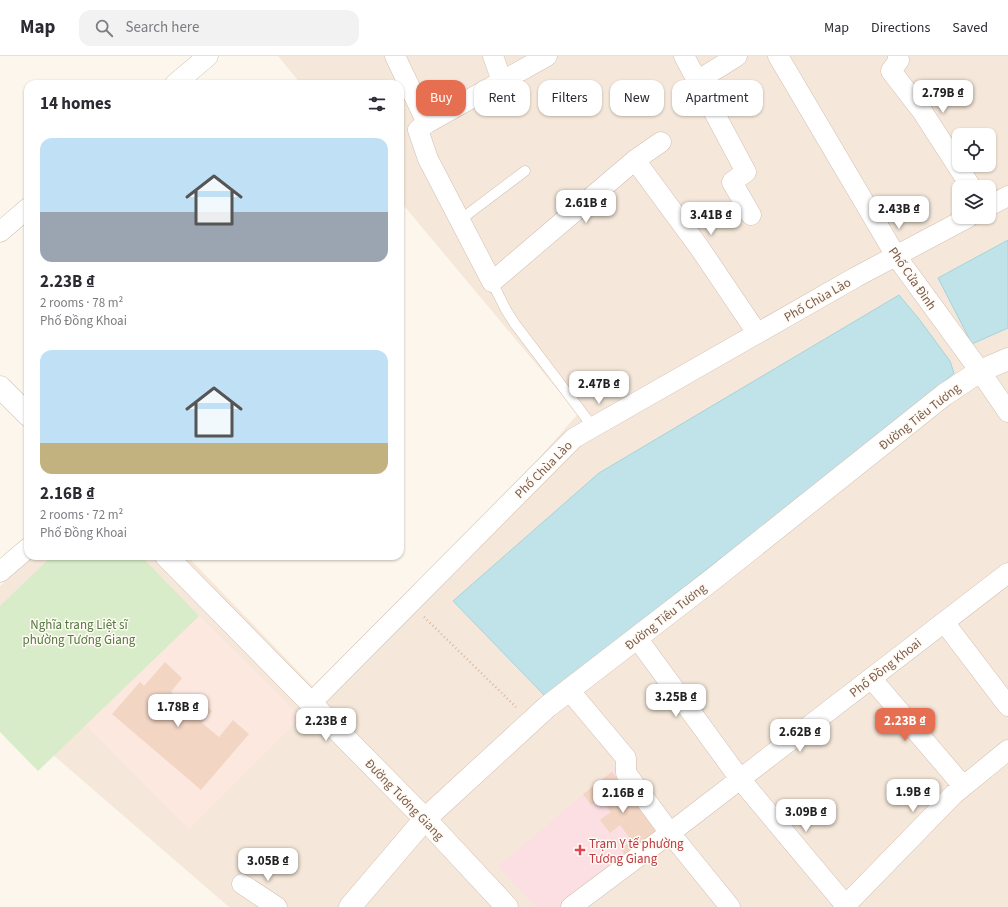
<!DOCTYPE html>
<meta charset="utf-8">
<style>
body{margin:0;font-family:"Source Sans 3",sans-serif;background:#f2f2f3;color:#2b2b33;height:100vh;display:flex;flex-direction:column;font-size:15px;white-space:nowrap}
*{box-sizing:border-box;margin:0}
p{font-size:13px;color:#7c7c81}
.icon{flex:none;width:22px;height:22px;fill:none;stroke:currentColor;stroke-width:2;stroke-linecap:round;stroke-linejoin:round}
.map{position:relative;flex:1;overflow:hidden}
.sheet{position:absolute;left:24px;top:24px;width:380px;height:480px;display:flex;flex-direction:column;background:#fff;border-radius:12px;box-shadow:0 1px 3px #0004}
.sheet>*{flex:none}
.top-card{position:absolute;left:416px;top:24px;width:380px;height:36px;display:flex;gap:8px}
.buttons{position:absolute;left:952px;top:72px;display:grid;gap:8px}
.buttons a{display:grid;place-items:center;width:44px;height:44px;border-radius:8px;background:#fff;box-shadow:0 1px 3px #0004;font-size:20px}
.price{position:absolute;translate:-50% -34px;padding:0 9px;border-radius:8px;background:#fff;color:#222;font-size:13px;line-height:26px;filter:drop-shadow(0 1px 2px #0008)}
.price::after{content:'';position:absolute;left:50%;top:24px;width:12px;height:9px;margin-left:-6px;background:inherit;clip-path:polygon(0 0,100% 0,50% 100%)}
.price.current{background:#e76f51;color:#fff}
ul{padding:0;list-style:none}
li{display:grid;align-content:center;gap:8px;height:212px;padding:0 16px}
li span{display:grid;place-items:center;height:124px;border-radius:12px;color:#555}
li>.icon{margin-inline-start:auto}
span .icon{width:72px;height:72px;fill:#fffc;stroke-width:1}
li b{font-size:17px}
h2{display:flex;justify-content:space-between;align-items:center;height:48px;padding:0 16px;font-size:17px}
.pill{padding:0 14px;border-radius:12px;background:#fff;box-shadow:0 1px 3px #0004;font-size:14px;line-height:36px}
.pill.current{background:#e76f51;color:#fff}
header{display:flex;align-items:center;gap:24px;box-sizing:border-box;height:56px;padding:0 20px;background:#fff;border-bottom:1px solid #e1e1e2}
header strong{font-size:19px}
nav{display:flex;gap:22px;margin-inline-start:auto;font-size:14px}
.search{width:280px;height:36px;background:#f2f2f3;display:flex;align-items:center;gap:10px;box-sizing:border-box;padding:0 14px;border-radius:12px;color:#7c7c81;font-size:15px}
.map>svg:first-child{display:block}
.residential{fill:#f5e8da;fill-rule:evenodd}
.commercial{fill:#fde8e0}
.medical{fill:#fbdfe3}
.green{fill:#d8ecc9}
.water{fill:#bfe3e8;stroke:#a5d3da}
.building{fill:#f3d5c3}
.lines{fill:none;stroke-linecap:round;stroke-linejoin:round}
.lane-casing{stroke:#d1beb0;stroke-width:11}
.street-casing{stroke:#d1beb0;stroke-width:21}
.secondary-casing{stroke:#d6c0b0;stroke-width:23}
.path{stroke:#d9b8a5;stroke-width:2.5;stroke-dasharray:1 3;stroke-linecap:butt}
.lane{stroke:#fff;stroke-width:10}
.street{stroke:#fff;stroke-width:20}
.secondary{stroke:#fff;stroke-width:22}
.health-dot{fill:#e0444e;stroke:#fffaf3;stroke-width:1.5}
.labels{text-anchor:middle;stroke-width:3;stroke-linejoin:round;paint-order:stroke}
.street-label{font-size:13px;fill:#7a5c4d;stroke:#fffaf3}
.park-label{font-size:13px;fill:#537a41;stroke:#fffaf3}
.health-label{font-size:13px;fill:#be3a42;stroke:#fffaf3;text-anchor:start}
</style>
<header>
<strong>Map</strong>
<div class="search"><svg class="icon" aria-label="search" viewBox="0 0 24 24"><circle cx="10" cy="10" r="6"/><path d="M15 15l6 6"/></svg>Search here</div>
<nav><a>Map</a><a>Directions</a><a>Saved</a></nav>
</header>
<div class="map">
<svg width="1008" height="851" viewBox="0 0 1008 851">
<rect width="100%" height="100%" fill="#fdf6ec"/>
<path class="residential" d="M278,0h730v851h-779l-229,-198v-123l34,-30h153l138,143 253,-285 -178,-213v-117h-99zM959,79h30v30h-30zM959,131h30v30h-30z"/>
<path class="commercial" d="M199,560l102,101 -112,112 -103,-104z"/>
<path class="medical" d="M615,712l50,65 -103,74h-26l-38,-41z"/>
<path class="green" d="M52,500h89l58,60 -161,155 -38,-39v-126z"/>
<path class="water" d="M1008,184v88l-36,16 -34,-66z
M899,239l20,24 31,42 4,12 -36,31 -373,292 -92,-95 146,-128z"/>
<path class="building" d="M165,606l17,16 -11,14 15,13 8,-9 18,15 -10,12 17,14 14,-17 16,14 -48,56 -89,-76 28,-32 4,4z
M612,716l48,64 -31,24 -8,-11 11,-8 -12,-16 -10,8 -10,-13 11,-8 -11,-14 -9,7 -8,-11z"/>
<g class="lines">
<defs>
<path id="lane" d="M460,164l65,-49
M492,226l14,28 9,14 78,103"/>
<path id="street" d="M395,0l32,67
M493,0l9,25
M547,0l-120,67 -9,7 10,29 64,123 143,-122 26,-18
M684,0l62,116 -14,10 19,33
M778,0l118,200 84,115 28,41
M898,0l1,4 -8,11 31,40 49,76
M697,25l40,-25
M175,28l33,-28
M635,104l64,87 58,86
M989,150l19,-10
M0,176l28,-24
M0,516l28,-24
M944,566l64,84
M637,582l103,141 107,128
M871,622l92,108
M569,634l57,68v15l44,60 60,74
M311,647l263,-265 282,-161 113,-60
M242,828l35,23
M571,851l99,-74 338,-260
M844,851l110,-113 54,-44"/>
<path id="secondary" d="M0,331l28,28
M166,500l259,263 82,88
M350,851l75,-88 122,-112 166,-128 231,-184 36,-24 28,-12"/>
</defs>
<use href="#lane" class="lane-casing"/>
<use href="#street" class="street-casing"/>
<use href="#secondary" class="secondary-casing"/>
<path class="path" d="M424,561l92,90"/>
<use href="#lane" class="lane"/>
<use href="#street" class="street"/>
<use href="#secondary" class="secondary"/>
</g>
<path class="health-dot" d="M578 788h4v4h4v4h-4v4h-4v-4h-4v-4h4z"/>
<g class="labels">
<g class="street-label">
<text transform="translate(913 222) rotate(55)" y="5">Phố Cửa Đình</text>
<text transform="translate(817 243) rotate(-30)" y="5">Phố Chùa Lào</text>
<text transform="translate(919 360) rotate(-38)" y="5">Đường Tiêu Tương</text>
<text transform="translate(543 413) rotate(-45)" y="5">Phố Chùa Lào</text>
<text transform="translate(665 560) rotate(-38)" y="5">Đường Tiêu Tương</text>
<text transform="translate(885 611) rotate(-38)" y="5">Phố Đồng Khoai</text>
<text transform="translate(405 743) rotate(46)" y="5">Đường Tương Giang</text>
</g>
<g class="park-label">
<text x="79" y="573">Nghĩa trang Liệt sĩ<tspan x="79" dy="15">phường Tương Giang</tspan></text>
</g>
<g class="health-label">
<text x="589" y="792">Trạm Y tế phường<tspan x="589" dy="15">Tương Giang</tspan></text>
</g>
</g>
</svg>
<div class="buttons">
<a><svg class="icon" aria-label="locate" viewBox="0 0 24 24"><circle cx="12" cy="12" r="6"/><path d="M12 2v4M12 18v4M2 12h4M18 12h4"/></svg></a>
<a><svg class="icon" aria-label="layers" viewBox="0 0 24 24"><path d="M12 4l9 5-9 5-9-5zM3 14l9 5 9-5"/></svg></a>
</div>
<b class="price" style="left:943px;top:58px">2.79B ₫</b>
<b class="price" style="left:586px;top:168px">2.61B ₫</b>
<b class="price" style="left:899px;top:174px">2.43B ₫</b>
<b class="price" style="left:711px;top:180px">3.41B ₫</b>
<b class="price" style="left:599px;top:349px">2.47B ₫</b>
<b class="price" style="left:676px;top:662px">3.25B ₫</b>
<b class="price" style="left:178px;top:672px">1.78B ₫</b>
<b class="price" style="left:326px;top:686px">2.23B ₫</b>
<b class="price current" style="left:905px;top:686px">2.23B ₫</b>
<b class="price" style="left:800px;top:697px">2.62B ₫</b>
<b class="price" style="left:913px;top:757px">1.9B ₫</b>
<b class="price" style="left:623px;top:758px">2.16B ₫</b>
<b class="price" style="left:806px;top:777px">3.09B ₫</b>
<b class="price" style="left:268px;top:826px">3.05B ₫</b>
<div class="top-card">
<a class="pill current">Buy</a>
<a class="pill">Rent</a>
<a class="pill">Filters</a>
<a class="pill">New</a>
<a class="pill">Apartment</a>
</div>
<section class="sheet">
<h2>14 homes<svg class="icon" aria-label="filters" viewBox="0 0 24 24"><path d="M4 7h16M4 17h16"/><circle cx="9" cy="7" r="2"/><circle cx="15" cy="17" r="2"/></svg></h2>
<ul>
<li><span style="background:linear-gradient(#bfe0f5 60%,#9aa5b1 0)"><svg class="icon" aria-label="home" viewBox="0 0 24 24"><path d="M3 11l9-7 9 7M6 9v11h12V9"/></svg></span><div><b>2.23B ₫</b><p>2 rooms · 78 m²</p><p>Phố Đồng Khoai</p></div></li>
<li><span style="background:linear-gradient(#bfe0f5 75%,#c2b280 0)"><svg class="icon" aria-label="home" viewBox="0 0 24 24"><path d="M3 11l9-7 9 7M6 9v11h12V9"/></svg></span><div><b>2.16B ₫</b><p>2 rooms · 72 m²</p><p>Phố Đồng Khoai</p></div></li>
</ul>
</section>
</div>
